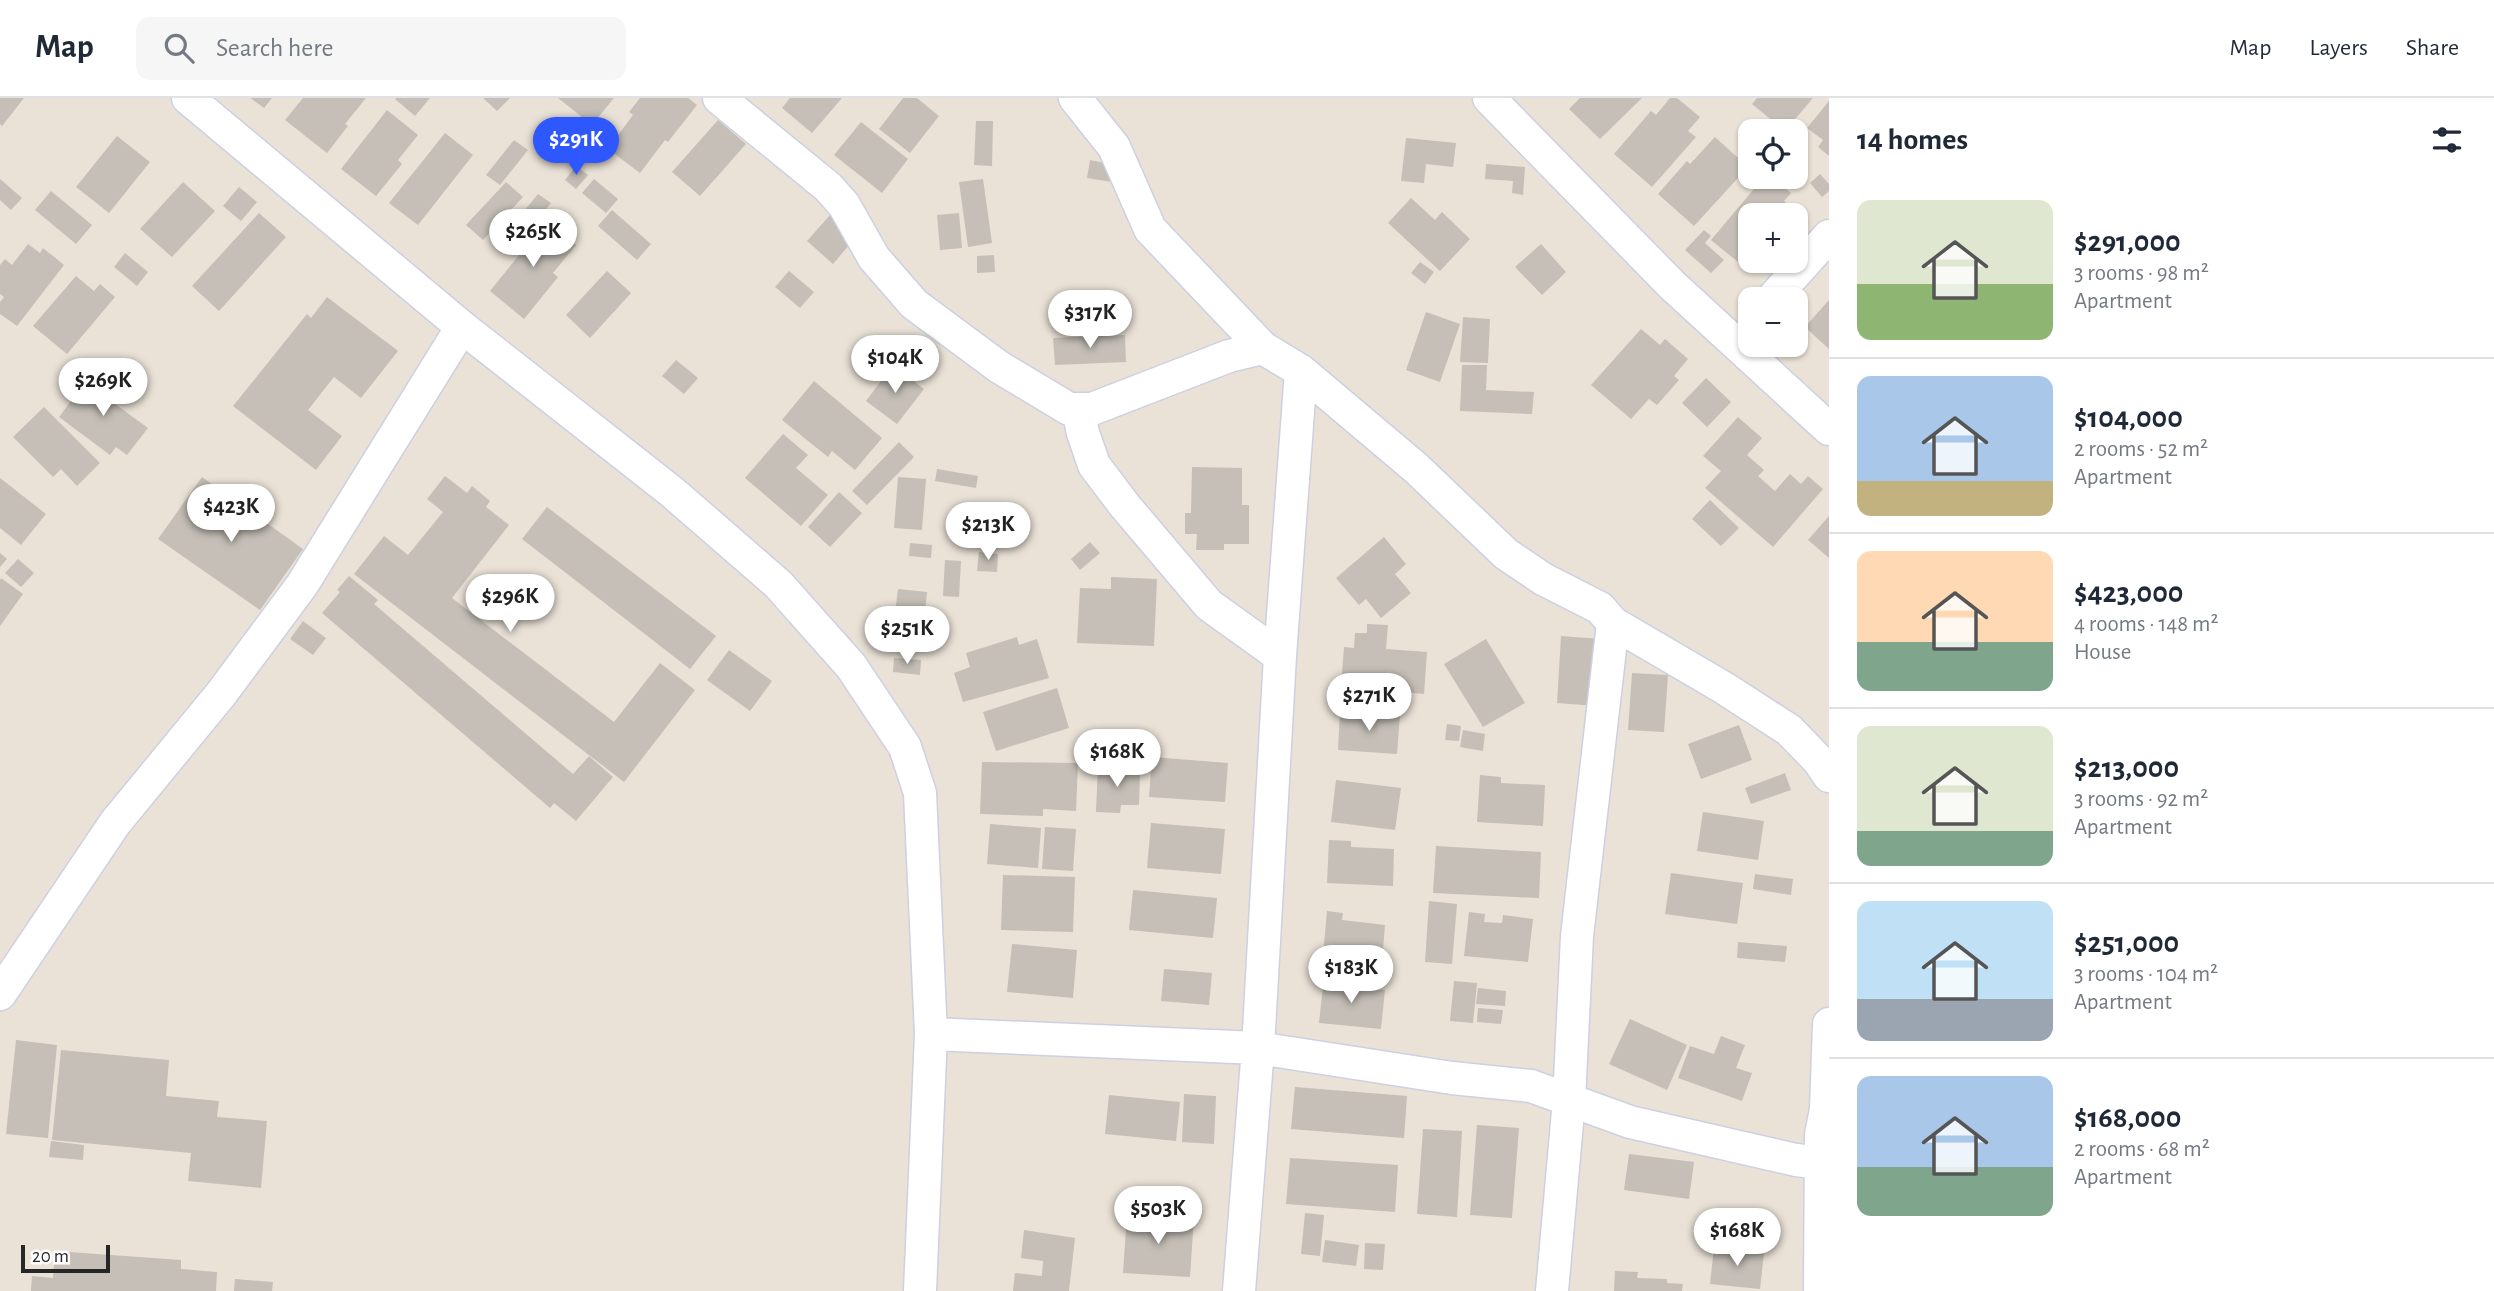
<!DOCTYPE html>
<meta charset="utf-8">
<style>
body{margin:0;font-family:"Alegreya Sans",sans-serif;background:#f6f6f7;color:#1f2937;height:100vh;display:flex;flex-direction:column;font-size:26px;white-space:nowrap}
*{box-sizing:border-box;margin:0}
p{font-size:23px;color:#747a83}
.icon{flex:none;width:38px;height:38px;fill:none;stroke:currentColor;stroke-width:2;stroke-linecap:round;stroke-linejoin:round}
.map{position:relative;flex:1;overflow:hidden}
.side{display:flex;flex-direction:column;background:#fff;width:665px}
.side>*{flex:none}
.fabs{position:absolute;left:1738px;top:21px;display:grid;gap:14px}
.fabs a{display:grid;place-items:center;width:70px;height:70px;border-radius:14px;background:#fff;box-shadow:0 2px 5px #0004;font-size:35px}
.scale{position:absolute;left:21px;bottom:18px;width:89px;box-sizing:border-box;padding-left:7px;border:4px solid #262626;border-top:0;font-size:19px;line-height:24px;white-space:nowrap;color:#262626;-webkit-text-stroke:5px #fff;paint-order:stroke}
.price{position:absolute;translate:-50% -60px;padding:0 16px;border-radius:24px;background:#fff;color:#222;font-size:23px;line-height:46px;filter:drop-shadow(0 2px 4px #0008)}
.price::after{content:'';position:absolute;left:50%;top:42px;width:21px;height:16px;margin-left:-10px;background:inherit;clip-path:polygon(0 0,100% 0,50% 100%)}
.price.selected{background:#2f57fe;color:#fff}
ul{padding:0;list-style:none}
li{display:flex;align-items:center;gap:21px;height:175px;padding:0 28px}
li+li{border-top:2px solid #e0e1e3}
li span{display:grid;place-items:center;flex:none;width:196px;height:140px;border-radius:14px;color:#555}
li>.icon{margin-inline-start:auto}
span .icon{width:84px;height:84px;fill:#fffc;stroke-width:1}
li b{font-size:30px}
h2{display:flex;justify-content:space-between;align-items:center;height:84px;padding:0 28px;font-size:30px}
header{display:flex;align-items:center;gap:42px;box-sizing:border-box;height:98px;padding:0 35px;background:#fff;border-bottom:2px solid #e0e1e3}
header strong{font-size:33px}
nav{display:flex;gap:38px;margin-inline-start:auto;font-size:24px}
.search{width:490px;height:63px;background:#f6f6f7;display:flex;align-items:center;gap:18px;box-sizing:border-box;padding:0 24px;border-radius:14px;color:#747a83;font-size:26px}
main{display:flex;flex:1;min-height:0}
.map>svg:first-child{display:block}
.building{fill:#c5bfb7}
.lines{fill:none;stroke-linecap:round;stroke-linejoin:round}
.minor-casing{stroke:#ccd0e1;stroke-width:35}
.minor{stroke:#fff;stroke-width:32}
</style>
<header>
<strong>Map</strong>
<div class="search"><svg class="icon" aria-label="search" viewBox="0 0 24 24"><circle cx="10" cy="10" r="6"/><path d="M15 15l6 6"/></svg>Search here</div>
<nav><a>Map</a><a>Layers</a><a>Share</a></nav>
</header>
<main>
<div class="map">
<svg width="1829" height="1193" viewBox="0 0 1829 1193">
<rect width="100%" height="100%" fill="#eae2d7"/>
<path class="building" d="M0,0h24l-22,28 -2,-2z
M250,0h22l-8,10z
M303,0h63l-21,26 3,2 -21,27 -42,-33z
M396,0h34l-15,18 -20,-17z
M483,0h27l-13,13z
M558,0h56l-22,27z
M640,0h48l9,7 -29,37 -3,-2 -25,33 -32,-24 25,-34 -4,-3z
M790,0h52l-30,35 -30,-25z
M903,0h14l22,18 -29,37 -31,-24z
M1580,0h62l-42,41 -31,-30z
M1670,0h7l23,19 -12,14 8,6 -44,50 -38,-33 37,-43 5,4z
M1757,0h56l-28,33 -33,-27z
M1829,3v55l-11,-9 5,-7 -16,-12z
M387,12l31,25 -20,25 4,4 -26,32 -35,-27z
M718,22l28,24 -46,52 -28,-24z
M976,23h17l-1,45 -18,-1z
M861,24l47,37 -26,34 -48,-38z
M445,35l28,22 -55,70 -29,-22z
M117,38l33,26 -41,51 -33,-26z
M1715,39l33,30 -54,59 -36,-32 29,-33 3,3z
M1406,40l50,5 -3,24 -27,-3 -2,19 -23,-2z
M514,42l14,10 -28,35 -14,-10z
M1090,62l25,5 -3,17 -25,-4z
M1486,66l39,3 -2,28 -11,-2 1,-12 -28,-2z
M576,68l12,9 -12,14 -11,-9z
M1820,76l9,10v7l-7,6 -12,-14z
M1764,79h7l20,16 -7,8 9,8 -6,6h-37v45l-6,7 -33,-27z
M0,81l22,19 -11,12 -11,-10z
M594,81l24,20 -12,14 -24,-20z
M983,81l9,64 -24,4 -9,-65z
M183,84l32,29 -43,46 -32,-28z
M506,84l17,15 -40,43 -17,-15z
M239,89l18,15 -16,19 -18,-15z
M51,93l41,34 -16,19 -41,-34z
M538,96l13,9 -27,34 -13,-10z
M1411,100l24,22 7,-8 28,27 -30,32 -52,-48z
M612,112l39,34 -14,16 -39,-34z
M259,115l27,24 -67,74 -27,-25z
M959,115l3,35 -22,2 -3,-35z
M830,117l26,22 -23,27 -26,-23z
M544,121l32,26 -23,28 5,4 -34,42 -34,-28 29,-36 -3,-2z
M1704,132l7,6 -6,7 19,17 -13,13 -26,-23z
M28,146l12,9 3,-5 21,17 -47,61 -17,-12v-12l4,-5 -4,-3v-29l5,-6 7,6z
M1541,146l25,28 -24,23 -27,-28z
M125,155l23,19 -11,14 -23,-19z
M994,157l1,17 -18,1v-17z
M1420,164l14,10 -9,12 -14,-11z
M607,173l24,22 -41,45 -24,-23z
M789,173l25,21 -14,16 -25,-21z
M76,178l18,15 6,-7 15,13 -48,57 -34,-28z
M327,199l71,54 -37,47 -27,-21 -26,33 34,26 -26,34 -83,-64 74,-92 4,4z
M1829,202v49l-24,-22z
M1426,214l34,12 -20,58 -34,-12z
M1463,219l27,2 -2,44 -28,-1z
M1641,231l19,16 5,-6 23,20 -14,17 5,4 -22,25 -8,-6 -18,20 -40,-34z
M1125,237l1,27 -71,3 -2,-27z
M676,262l22,18 -14,16 -22,-18z
M893,267l31,24 -27,35 -31,-23z
M1462,267h25l-1,25 48,2 -2,22 -72,-3z
M92,275l26,19 -7,9 37,27 -21,27 -11,-8 -6,8 -51,-38z
M1706,280l25,24 -24,25 -25,-24z
M814,283l68,57 -27,32 -23,-19 -4,6 -46,-37z
M44,309l56,56 -23,23 -16,-17 -8,8 -40,-40z
M1738,319l24,21 -15,17 17,15 -6,6 17,15 15,-17 11,10 7,-8 15,13 -50,58 -68,-59 16,-17 -18,-15z
M783,336l25,21 -12,13 32,27 -27,31 -56,-48z
M899,344l15,15 -47,48 -15,-14z
M1192,369l50,1v37h7v39h-25v6h-28l1,-16h-12v-21h6z
M937,371l41,7 -2,12 -41,-7z
M445,378l22,17 5,-7 18,15 -4,6 23,18 -57,73 162,124 46,-59 35,27 -71,92 -270,-208 30,-38 24,19 35,-43 -16,-13z
M202,379l101,72 -43,61 -102,-71z
M898,379l28,2 -4,51 -28,-2z
M0,380l46,36 -25,31 -21,-17z
M839,394l23,21 -32,34 -22,-20z
M1710,402l29,28 -18,18 -29,-27z
M980,406l33,2 -2,30 -33,-2z
M547,409l169,129 -26,33 -168,-130z
M1829,418v42l-21,-18z
M1384,439l22,27 -11,10 16,19 -30,25 -15,-19 -7,6 -23,-27z
M1090,444l10,11 -20,17 -9,-11z
M910,445l22,2 -1,13 -22,-2z
M979,454l19,2 -1,18 -20,-1z
M0,455l7,6 -7,8z
M18,461l16,14 -13,14 -16,-14z
M945,462l16,1 -2,36 -16,-1z
M349,478l29,24 -4,4 199,170 16,-18 24,21 -37,44 -22,-18 -4,5 -228,-195 18,-21 -3,-2z
M1111,479l46,2 -3,67 -77,-3 3,-55 31,1z
M1,480l22,16 -23,32v-46z
M898,491l29,3 -3,31 -30,-3z
M303,523l23,17 -13,17 -23,-16z
M1367,526l21,1 -2,24 41,3 -3,42 -83,-7 3,-40 10,1 1,-15h12z
M1561,538l40,3 -5,67 -39,-3z
M1017,539l2,8 18,-6 12,39 -86,24 -9,-29 16,-6 -4,-14z
M1486,541l39,64 -42,24 -39,-63z
M729,552l43,31 -22,30 -43,-31z
M894,560l27,2 -1,15 -27,-3z
M1632,575l36,2 -4,57 -36,-2z
M1057,590l12,40 -73,23 -13,-39z
M1340,614l60,3 -3,39 -59,-4z
M1447,626l14,2 -2,15 -14,-1z
M1739,627l13,35 -51,19 -13,-35z
M1463,632l22,4 -2,17 -23,-4z
M1152,659l76,6 -3,39 -76,-5z
M982,664l96,1 -2,48 -33,-2v7l-63,-2z
M1098,668l25,1 -1,4 18,1 -1,33h-18l-1,8 -24,-1z
M1785,675l6,17 -40,14 -6,-16z
M1480,677l21,2v6l44,2 -2,41 -66,-4z
M1336,682l65,8 -6,42 -64,-8z
M1703,714l61,9 -6,39 -61,-9z
M1151,725l74,6 -4,45 -74,-6z
M990,726l51,4 -3,40 -51,-4z
M1045,729l31,2 -3,42 -31,-2z
M1329,742l22,1v6l43,2 -1,37 -66,-3z
M1436,748l105,6 -2,46 -106,-5z
M1671,775l72,10 -6,41 -72,-10z
M1755,776l38,5 -2,16 -38,-6z
M1003,777l72,2 -2,55 -72,-2z
M1133,792l84,8 -4,40 -84,-8z
M1429,803l28,3 -5,60 -27,-2z
M1327,813l16,2 -1,7 43,5 -3,36 -59,-5z
M1469,814l16,2 -1,8 18,1 1,-8 30,4 -5,43 -64,-6z
M1738,844l49,4 -2,16 -48,-4z
M1012,846l65,6 -4,48 -66,-6z
M1164,871l48,4 -3,32 -48,-4z
M1324,878l15,2 -1,7 47,5 -4,39 -62,-6z
M1454,883l23,2 -4,40 -23,-2z
M1478,890l28,3 -1,15 -29,-2z
M1478,910l25,2 -2,14 -24,-2z
M1630,921l57,26 -20,45 -58,-26z
M1721,938l24,9 -9,23 16,5 -10,28 -64,-23 12,-32 24,8z
M16,942l41,5 -9,93 -42,-4z
M61,952l108,10 -3,36 53,5 -2,16 50,4 -6,67 -73,-7 3,-28 -139,-13z
M1295,989l112,9 -3,42 -113,-9z
M1184,996l32,2 -2,48 -32,-2z
M1109,997l71,7 -4,39 -71,-7z
M1477,1027l42,3 -7,90 -42,-3z
M1423,1031l39,2 -5,86 -40,-3z
M51,1043l33,4 -1,15 -34,-3z
M1629,1056l65,8 -5,37 -65,-9z
M1290,1060l108,7 -3,47 -109,-8z
M1305,1115l19,2 -4,41 -19,-2z
M1127,1116l67,4 -4,59 -67,-4z
M1024,1132l51,8 -6,53h-56l2,-18 27,3 1,-15 -22,-3z
M1325,1142l34,5 -3,21 -34,-4z
M1365,1145l20,1 -2,26 -19,-1z
M1714,1149l50,6 -4,36 -50,-5z
M55,1153l126,9v9l36,3 -1,19h-185l1,-15 21,2z
M1615,1173l23,1 -1,6 30,1v4l16,1 -1,7h-68z
M235,1181l38,3 -1,9h-38z"/>
<g class="lines">
<defs>
<path id="minor" d="M188,0l274,229 210,165 106,92 73,82 54,81 15,46 11,241 -11,257
M719,0l109,89 16,18 30,53 40,46 85,63 70,42h23l137,-53 34,-8
M1075,0l39,49 36,82 113,119 38,23 115,97 90,86 37,25 57,29 13,15 111,65 65,42 30,31 10,15
M1489,0l183,187 157,144
M1772,201l57,-63
M1078,311l5,24 11,32 31,41 84,99 71,51
M0,896l115,-171 106,-129 81,-109 160,-258
M931,936l327,14 194,30 79,8 99,36 166,38 33,4
M1239,1193l19,-243 22,-392 21,-285
M1552,1193l17,-191 8,-164 36,-313
M1820,1193l1,-156 5,-26 3,-85"/>
</defs>
<use href="#minor" class="minor-casing"/>
<use href="#minor" class="minor"/>
</g>
</svg>
<div class="fabs">
<a><svg class="icon" aria-label="locate" viewBox="0 0 24 24"><circle cx="12" cy="12" r="6"/><path d="M12 2v4M12 18v4M2 12h4M18 12h4"/></svg></a>
<a>+</a>
<a>−</a>
</div>
<div class="scale">20 m</div>
<b class="price selected" style="left:576px;top:79px">$291K</b>
<b class="price" style="left:533px;top:171px">$265K</b>
<b class="price" style="left:1090px;top:252px">$317K</b>
<b class="price" style="left:895px;top:297px">$104K</b>
<b class="price" style="left:103px;top:320px">$269K</b>
<b class="price" style="left:231px;top:446px">$423K</b>
<b class="price" style="left:988px;top:464px">$213K</b>
<b class="price" style="left:510px;top:536px">$296K</b>
<b class="price" style="left:907px;top:568px">$251K</b>
<b class="price" style="left:1369px;top:635px">$271K</b>
<b class="price" style="left:1117px;top:691px">$168K</b>
<b class="price" style="left:1351px;top:907px">$183K</b>
<b class="price" style="left:1158px;top:1148px">$503K</b>
<b class="price" style="left:1737px;top:1170px">$168K</b>
</div>
<section class="side">
<h2>14 homes<svg class="icon" aria-label="filters" viewBox="0 0 24 24"><path d="M4 7h16M4 17h16"/><circle cx="9" cy="7" r="2"/><circle cx="15" cy="17" r="2"/></svg></h2>
<ul>
<li><span style="background:linear-gradient(#dfe7d0 60%,#8fb573 0)"><svg class="icon" aria-label="home" viewBox="0 0 24 24"><path d="M3 11l9-7 9 7M6 9v11h12V9"/></svg></span><div><b>$291,000</b><p>3 rooms · 98 m²</p><p>Apartment</p></div></li>
<li><span style="background:linear-gradient(#a9c7e8 75%,#c2b280 0)"><svg class="icon" aria-label="home" viewBox="0 0 24 24"><path d="M3 11l9-7 9 7M6 9v11h12V9"/></svg></span><div><b>$104,000</b><p>2 rooms · 52 m²</p><p>Apartment</p></div></li>
<li><span style="background:linear-gradient(#ffd9b3 65%,#7fa58c 0)"><svg class="icon" aria-label="home" viewBox="0 0 24 24"><path d="M3 11l9-7 9 7M6 9v11h12V9"/></svg></span><div><b>$423,000</b><p>4 rooms · 148 m²</p><p>House</p></div></li>
<li><span style="background:linear-gradient(#dfe7d0 75%,#7fa58c 0)"><svg class="icon" aria-label="home" viewBox="0 0 24 24"><path d="M3 11l9-7 9 7M6 9v11h12V9"/></svg></span><div><b>$213,000</b><p>3 rooms · 92 m²</p><p>Apartment</p></div></li>
<li><span style="background:linear-gradient(#bfe0f5 70%,#9aa5b1 0)"><svg class="icon" aria-label="home" viewBox="0 0 24 24"><path d="M3 11l9-7 9 7M6 9v11h12V9"/></svg></span><div><b>$251,000</b><p>3 rooms · 104 m²</p><p>Apartment</p></div></li>
<li><span style="background:linear-gradient(#a9c7e8 65%,#7fa58c 0)"><svg class="icon" aria-label="home" viewBox="0 0 24 24"><path d="M3 11l9-7 9 7M6 9v11h12V9"/></svg></span><div><b>$168,000</b><p>2 rooms · 68 m²</p><p>Apartment</p></div></li>
</ul>
</section>
</main>
